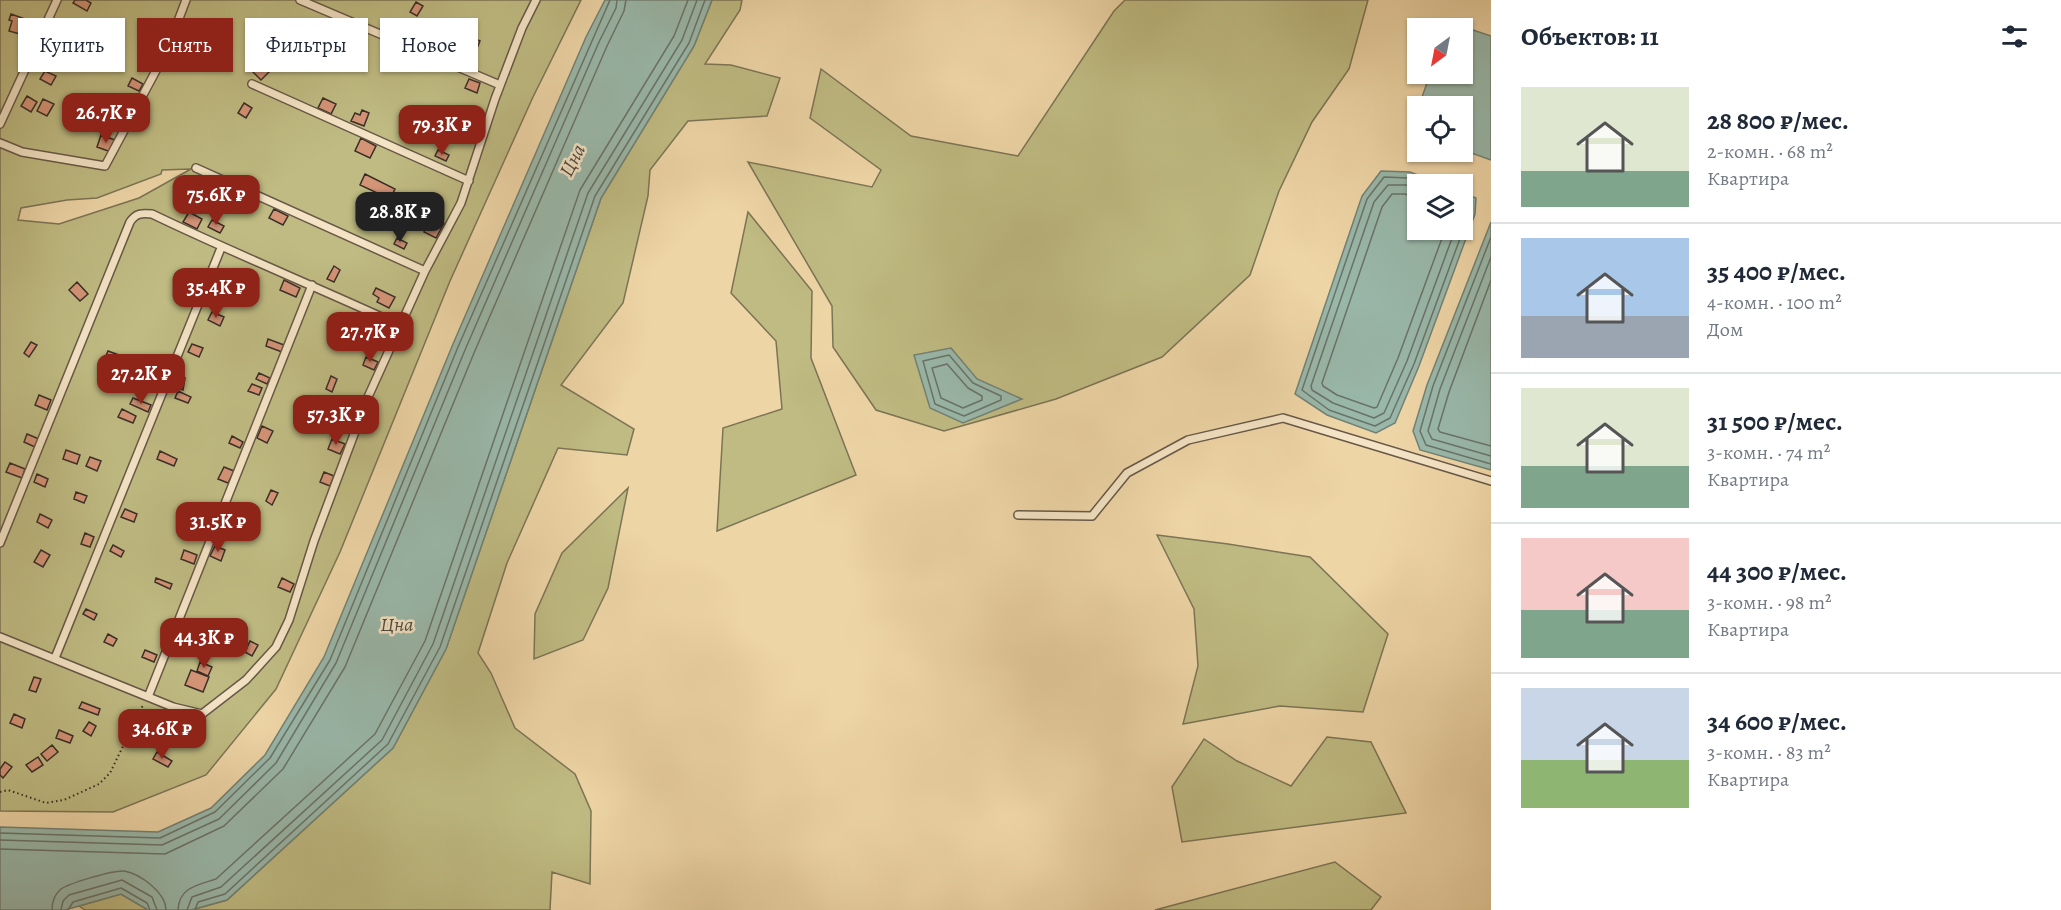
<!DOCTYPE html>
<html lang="ru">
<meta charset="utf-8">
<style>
body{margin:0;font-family:Alegreya,serif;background:#f2f2f3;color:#1f2937;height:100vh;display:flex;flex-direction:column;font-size:22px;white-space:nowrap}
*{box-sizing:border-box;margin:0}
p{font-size:20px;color:#747a83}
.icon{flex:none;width:33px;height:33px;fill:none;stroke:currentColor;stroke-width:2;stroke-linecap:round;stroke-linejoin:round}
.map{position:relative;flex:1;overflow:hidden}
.side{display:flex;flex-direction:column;background:#fff;width:570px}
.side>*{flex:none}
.top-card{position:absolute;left:18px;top:18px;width:570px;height:54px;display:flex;gap:12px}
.needle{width:39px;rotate:212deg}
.tools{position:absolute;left:1407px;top:18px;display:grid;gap:12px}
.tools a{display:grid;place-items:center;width:66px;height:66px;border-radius:0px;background:#fff;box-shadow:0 2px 4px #0004;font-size:30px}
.price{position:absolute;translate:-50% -51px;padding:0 14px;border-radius:12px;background:#8f2418;color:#fff;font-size:20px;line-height:39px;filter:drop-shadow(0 2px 3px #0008)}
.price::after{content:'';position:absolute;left:50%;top:36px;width:18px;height:14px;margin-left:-9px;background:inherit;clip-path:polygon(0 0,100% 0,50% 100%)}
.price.current{background:#222;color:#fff}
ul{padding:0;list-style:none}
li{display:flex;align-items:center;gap:18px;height:150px;padding:0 30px}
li+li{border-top:2px solid #e0e1e3}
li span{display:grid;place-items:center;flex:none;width:168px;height:120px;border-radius:0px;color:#555}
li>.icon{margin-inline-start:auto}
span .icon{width:72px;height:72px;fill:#fffc;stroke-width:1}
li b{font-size:26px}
h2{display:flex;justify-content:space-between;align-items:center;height:72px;padding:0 30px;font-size:26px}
.pill{padding:0 21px;border-radius:0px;background:#fff;box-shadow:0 2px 4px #0004;font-size:21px;line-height:54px}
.pill.current{background:#8f2418;color:#fff}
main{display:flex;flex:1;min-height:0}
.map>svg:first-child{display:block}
.green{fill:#bfbb82;stroke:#7d7456;stroke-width:1.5;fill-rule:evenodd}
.water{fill:#99b8aa;stroke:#738176;stroke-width:1.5}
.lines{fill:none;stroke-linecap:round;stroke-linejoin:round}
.shore{stroke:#6a736a;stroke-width:1.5}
.building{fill:#d49476;stroke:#3b2e29;stroke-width:1.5}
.service-casing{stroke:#685848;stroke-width:10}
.path{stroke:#3b2e29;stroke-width:2;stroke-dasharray:1.5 3;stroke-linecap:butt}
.service{stroke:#f4e4c5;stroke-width:7}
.labels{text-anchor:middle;stroke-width:5;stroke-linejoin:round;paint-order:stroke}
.water-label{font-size:20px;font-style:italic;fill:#4e4a43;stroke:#f4e4c5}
</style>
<main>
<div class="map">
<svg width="1491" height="910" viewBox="0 0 1491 910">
<rect width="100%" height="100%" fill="#eed5a6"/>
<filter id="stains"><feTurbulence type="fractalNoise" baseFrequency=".00333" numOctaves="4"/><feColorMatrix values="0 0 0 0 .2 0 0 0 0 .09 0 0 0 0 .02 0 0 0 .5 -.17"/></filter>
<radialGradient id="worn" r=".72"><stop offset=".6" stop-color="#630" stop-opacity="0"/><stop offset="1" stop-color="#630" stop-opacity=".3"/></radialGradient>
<path class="green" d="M0,0h581l-48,97 -83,184 -110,271 -64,137 -70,86 -93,37 -113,-1zM191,169l-52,29 -80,26 -41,-4 3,-12 46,-8 30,-2 64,-24 1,-4z
M712,0h30l-2,10 -35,54 26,1 49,13 -13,38 -79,5 -38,49 -2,26 -25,107 -62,82 73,44 -7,26 -69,-7 -51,115 -29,90 13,20 24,55 60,46 16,37 -1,73 -38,-12 -2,38h-359l36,-10 166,-152 53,-99 155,-451 93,-152z
M1125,0h243l-19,69 -37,53 -33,69 -29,84 -88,82 -106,42 -112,32 -68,-21 -43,-63 -1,-41 -84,-144 124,25 9,-17 -71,-52 11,-49 90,67 107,20 96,-145z
M748,212l64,79 -1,67 45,117 -139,56 6,-103 59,-19 -6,-68 -45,-48z
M628,488l-20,100 -25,52 -49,19 1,-45 27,-61z
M1157,535l71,9 82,13 78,77 -25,78 -83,-6 -97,18 15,-58 -4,-57z
M1327,737l44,5 35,71 -224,29 -10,-55 32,-48 33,22 54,25z
M1335,862l46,35 -10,13h-216z
M121,894l27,16h-63l-6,-4z"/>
<path class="water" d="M605,0h107l-18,46 -93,152 -155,451 -53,99 -166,152 -36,10h-43l-27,-16 -56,16h-65v-83l158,5 53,-24 54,-53 59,-98 129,-313 133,-307z
M1464,27l27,9v124l-28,-10 -1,-44h-43l11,-32h32l-1,-46z
M1381,171l29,1 31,12h-23v46h44l1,-37 13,5 -1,16 -56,152 -24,57 -19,10 -49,-18 -32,-21 67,-198z
M1491,222v248l-71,-20 -7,-19 14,-46z
M951,348l26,31 45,20 -59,24 -33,-15 -16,-53z"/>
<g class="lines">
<path class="shore" d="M1425,184l-16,-6 -25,-1 -17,22 -65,191 27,20 46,16 15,-8 24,-54 55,-150v-11l-7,-3
M1418,189l-11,-4h-19l-14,17 -63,184 1,4 21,13 41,15 10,-5 23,-52 48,-131
M1418,199l-13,-5h-13l-10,13 -60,176 1,3 14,9 37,13 3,-1 21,-49 47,-128
M1491,237l-58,149 -13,45 6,14 65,19
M1491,257l-51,132 -12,42 4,8 59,17
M1491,280l-42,112 -11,37 2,3 51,14
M949,355l24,28 28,13v4l-37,16 -29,-12 -12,-43z
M947,364l21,24 14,8v4l-19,8 -22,-10 -9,-30z
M0,833l160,5 55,-26 55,-54 60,-98 128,-313 152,-347
M0,840l162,5 57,-26 57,-56 60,-100 129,-313 134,-308 17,-34 1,-8
M0,849l165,5 59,-28 59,-57 62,-102 129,-314 133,-307 17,-35 2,-11
M52,910c0,-8 2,-15 9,-21 9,-6 52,-19 63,-18 17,3 42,22 42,39
M61,910l2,-9 6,-6 53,-15 30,17 5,13
M68,910l5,-8 48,-14 26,15 3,7
M178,910c1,-23 20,-25 38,-31l159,-145 50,-93 155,-451 94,-154 14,-36
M187,910l5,-13 29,-10 161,-147 51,-96 155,-451 94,-153 15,-40
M195,910l3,-8 27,-8 163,-150 52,-97 155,-451 94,-153 16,-43"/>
</g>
<path class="building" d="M75,0h11l5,3 -4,8 -14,-8z
M416,2l7,4 -6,10 -7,-4z
M11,14l14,5 -5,15 -11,-3 3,-10 -3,-1z
M158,21l10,6 -3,7 -11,-6z
M59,37l11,5 -4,9 -11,-6z
M473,38l7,3 -7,17 -7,-3 -4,7 -9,-4 6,-14 9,4z
M298,44l9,5 -7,11 -9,-5z
M147,46l12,5 -3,7 -12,-5z
M222,57l7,5 -5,7 -7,-6z
M262,63l8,8 -9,9 -8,-8z
M45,71l11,5 -5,9 -11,-6z
M132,78l11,6 -4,7 -11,-5z
M469,79l11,4 -3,10 -12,-5z
M27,96l10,6 -6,10 -10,-6z
M323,98l13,6 -5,10 -13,-6z
M43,99l11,5 -7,12 -10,-5z
M244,103l8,5 -6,10 -8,-5z
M120,107l9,5 -5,10 -9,-5z
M362,110l7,3 -5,13 -13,-5 4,-8 5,2z
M101,135l14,5 -4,12 -14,-5z
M361,138l15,8 -6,12 -15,-7z
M438,150l11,5 -3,6 -11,-5z
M365,174l30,15 -5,10 -30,-14z
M416,199l12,6 -3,7 -13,-7z
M274,209l14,7 -5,9 -14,-7z
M189,212l13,7 -5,10 -14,-7z
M432,217l12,6 -8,15 -12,-6z
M212,220l12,6 -4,7 -12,-6z
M397,238l10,5 -3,6 -10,-5z
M334,266l6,4 -6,12 -7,-3z
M284,280l16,8 -4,9 -16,-7z
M77,282l11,12 -8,7 -11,-11z
M376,288l19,9 -6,11 -12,-6 2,-4 -6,-4z
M212,312l12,5 -4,9 -12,-6z
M353,325l9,4 -6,12 -9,-5z
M268,339l16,6 -2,7 -16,-6z
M31,342l6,3 -8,12 -5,-4z
M192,344l11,4 -4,9 -11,-5z
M108,351l11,4 -2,7 -12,-4z
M366,357l12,5 -4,8 -11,-5z
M149,363l12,5 -2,4 8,3 -4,8 -19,-9z
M259,373l11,5 -3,6 -11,-5z
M179,375l6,3 -2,12 -9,-4z
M331,376l6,3 -5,13 -6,-3z
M252,384l10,4 -3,7 -11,-4z
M178,391l13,6 -3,6 -13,-5z
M39,395l12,5 -4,10 -12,-5z
M133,398l18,7 -3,7 -18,-8z
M122,409l14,7 -3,7 -15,-6z
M262,426l11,5 -6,12 -10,-5z
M27,434l12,5 -4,8 -11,-5z
M232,436l11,6 -3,6 -11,-5z
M332,439l13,5 -5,10 -12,-5z
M66,450l14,5 -3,9 -14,-5z
M160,451l17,8 -3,7 -17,-7z
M90,457l11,4 -4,10 -11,-5z
M10,463l15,6 -3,9 -16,-6z
M224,467l10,4 -6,12 -10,-4z
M324,472l10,4 -4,10 -10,-4z
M37,474l11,5 -3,8 -11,-5z
M271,490l7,3 -6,12 -6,-4z
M76,492l11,4 -3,7 -10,-4z
M125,509l12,5 -3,8 -13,-5z
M183,511l15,5 -2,7 -15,-5z
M230,513l8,4 -5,11 -9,-4z
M40,514l12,6 -4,8 -11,-6z
M85,533l9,4 -4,10 -9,-3z
M113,545l11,6 -3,6 -11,-6z
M215,546l10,4 -4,11 -11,-5z
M41,550l9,5 -7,12 -9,-5z
M184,550l13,5 -3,9 -13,-5z
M156,578l16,6 -2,5 -15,-7z
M282,578l12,6 -4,8 -12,-5z
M86,609l11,5 -3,6 -11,-6z
M108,634l9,5 -4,7 -9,-4z
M250,641l8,4 -6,11 -7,-4z
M145,650l12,5 -3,7 -12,-5z
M200,662l12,5 -4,9 -11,-5z
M191,670l18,7 -6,15 -18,-7z
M34,677l7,2 -5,13 -7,-2z
M82,702l18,7 -2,6 -19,-7z
M14,714l11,5 -3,9 -12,-5z
M89,722l7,4 -5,10 -8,-5z
M59,730l14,6 -3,7 -14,-5z
M52,745l6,7 -11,9 -6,-7z
M157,752l15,9 -4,6 -15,-8z
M38,757l5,8 -11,7 -6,-7z
M5,762l7,5 -9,11 -3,-3v-6z"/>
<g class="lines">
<defs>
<path id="service" d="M300,0l200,85
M252,84l217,97
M0,124l57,-124
M0,143l22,9 83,14 62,-116 19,-50
M196,168l229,103
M1018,515l74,1 35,-43 61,-33 95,-22 208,63
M0,543l130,-321c6,-9 12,-9 22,-8 81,39 165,73 247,111
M0,637l173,70 29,7 44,-34 30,-33 13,-27 25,-79 54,-144 57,-126 36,-68 34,-104 27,-71 14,-28
M55,658l166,-410
M148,697l164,-412"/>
</defs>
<use href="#service" class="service-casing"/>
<path class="path" d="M0,792l8,-2 38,13 18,-3 35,-16 11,-11 33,-68"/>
<use href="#service" class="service"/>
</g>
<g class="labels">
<g class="water-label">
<text transform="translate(572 160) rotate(-63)" y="7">Цна</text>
<text x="397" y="631">Цна</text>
</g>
</g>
<rect width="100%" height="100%" filter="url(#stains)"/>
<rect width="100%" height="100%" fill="url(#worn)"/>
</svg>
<div class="tools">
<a><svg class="needle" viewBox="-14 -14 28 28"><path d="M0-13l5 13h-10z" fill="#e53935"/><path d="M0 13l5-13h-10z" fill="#747a83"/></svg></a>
<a><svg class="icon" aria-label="locate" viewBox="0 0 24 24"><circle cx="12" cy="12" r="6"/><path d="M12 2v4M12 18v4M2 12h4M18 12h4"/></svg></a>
<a><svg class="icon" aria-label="layers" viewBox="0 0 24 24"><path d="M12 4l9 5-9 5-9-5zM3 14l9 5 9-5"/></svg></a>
</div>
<b class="price" style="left:106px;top:144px">26.7K ₽</b>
<b class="price" style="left:442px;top:156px">79.3K ₽</b>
<b class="price" style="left:216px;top:226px">75.6K ₽</b>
<b class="price current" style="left:400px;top:243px">28.8K ₽</b>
<b class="price" style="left:216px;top:319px">35.4K ₽</b>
<b class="price" style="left:370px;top:363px">27.7K ₽</b>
<b class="price" style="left:141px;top:405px">27.2K ₽</b>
<b class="price" style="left:336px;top:446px">57.3K ₽</b>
<b class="price" style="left:218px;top:553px">31.5K ₽</b>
<b class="price" style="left:204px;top:669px">44.3K ₽</b>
<b class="price" style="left:162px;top:760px">34.6K ₽</b>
<div class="top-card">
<a class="pill">Купить</a>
<a class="pill current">Снять</a>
<a class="pill">Фильтры</a>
<a class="pill">Новое</a>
</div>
</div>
<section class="side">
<h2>Объектов: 11<svg class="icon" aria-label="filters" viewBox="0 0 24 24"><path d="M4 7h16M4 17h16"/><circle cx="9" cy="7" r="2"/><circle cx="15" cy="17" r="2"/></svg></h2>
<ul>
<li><span style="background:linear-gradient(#dfe7d0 70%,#7fa58c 0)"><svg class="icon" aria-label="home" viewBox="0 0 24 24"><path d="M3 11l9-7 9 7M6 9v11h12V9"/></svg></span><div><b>28 800 ₽/мес.</b><p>2-комн. · 68 m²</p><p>Квартира</p></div></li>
<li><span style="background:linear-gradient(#a9c7e8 65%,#9aa5b1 0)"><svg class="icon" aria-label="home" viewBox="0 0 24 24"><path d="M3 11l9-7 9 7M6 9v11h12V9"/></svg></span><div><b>35 400 ₽/мес.</b><p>4-комн. · 100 m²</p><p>Дом</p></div></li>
<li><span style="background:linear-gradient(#dfe7d0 65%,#7fa58c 0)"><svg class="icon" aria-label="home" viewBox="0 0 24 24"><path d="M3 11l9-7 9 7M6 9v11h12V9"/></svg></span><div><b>31 500 ₽/мес.</b><p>3-комн. · 74 m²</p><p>Квартира</p></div></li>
<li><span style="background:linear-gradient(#f6c9c9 60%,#7fa58c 0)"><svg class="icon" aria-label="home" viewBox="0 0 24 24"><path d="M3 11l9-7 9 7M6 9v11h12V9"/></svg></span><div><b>44 300 ₽/мес.</b><p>3-комн. · 98 m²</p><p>Квартира</p></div></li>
<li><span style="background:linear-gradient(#c9d6e8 60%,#8fb573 0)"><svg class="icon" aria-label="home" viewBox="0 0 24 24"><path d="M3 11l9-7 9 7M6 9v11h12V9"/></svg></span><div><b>34 600 ₽/мес.</b><p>3-комн. · 83 m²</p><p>Квартира</p></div></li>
</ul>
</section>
</main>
